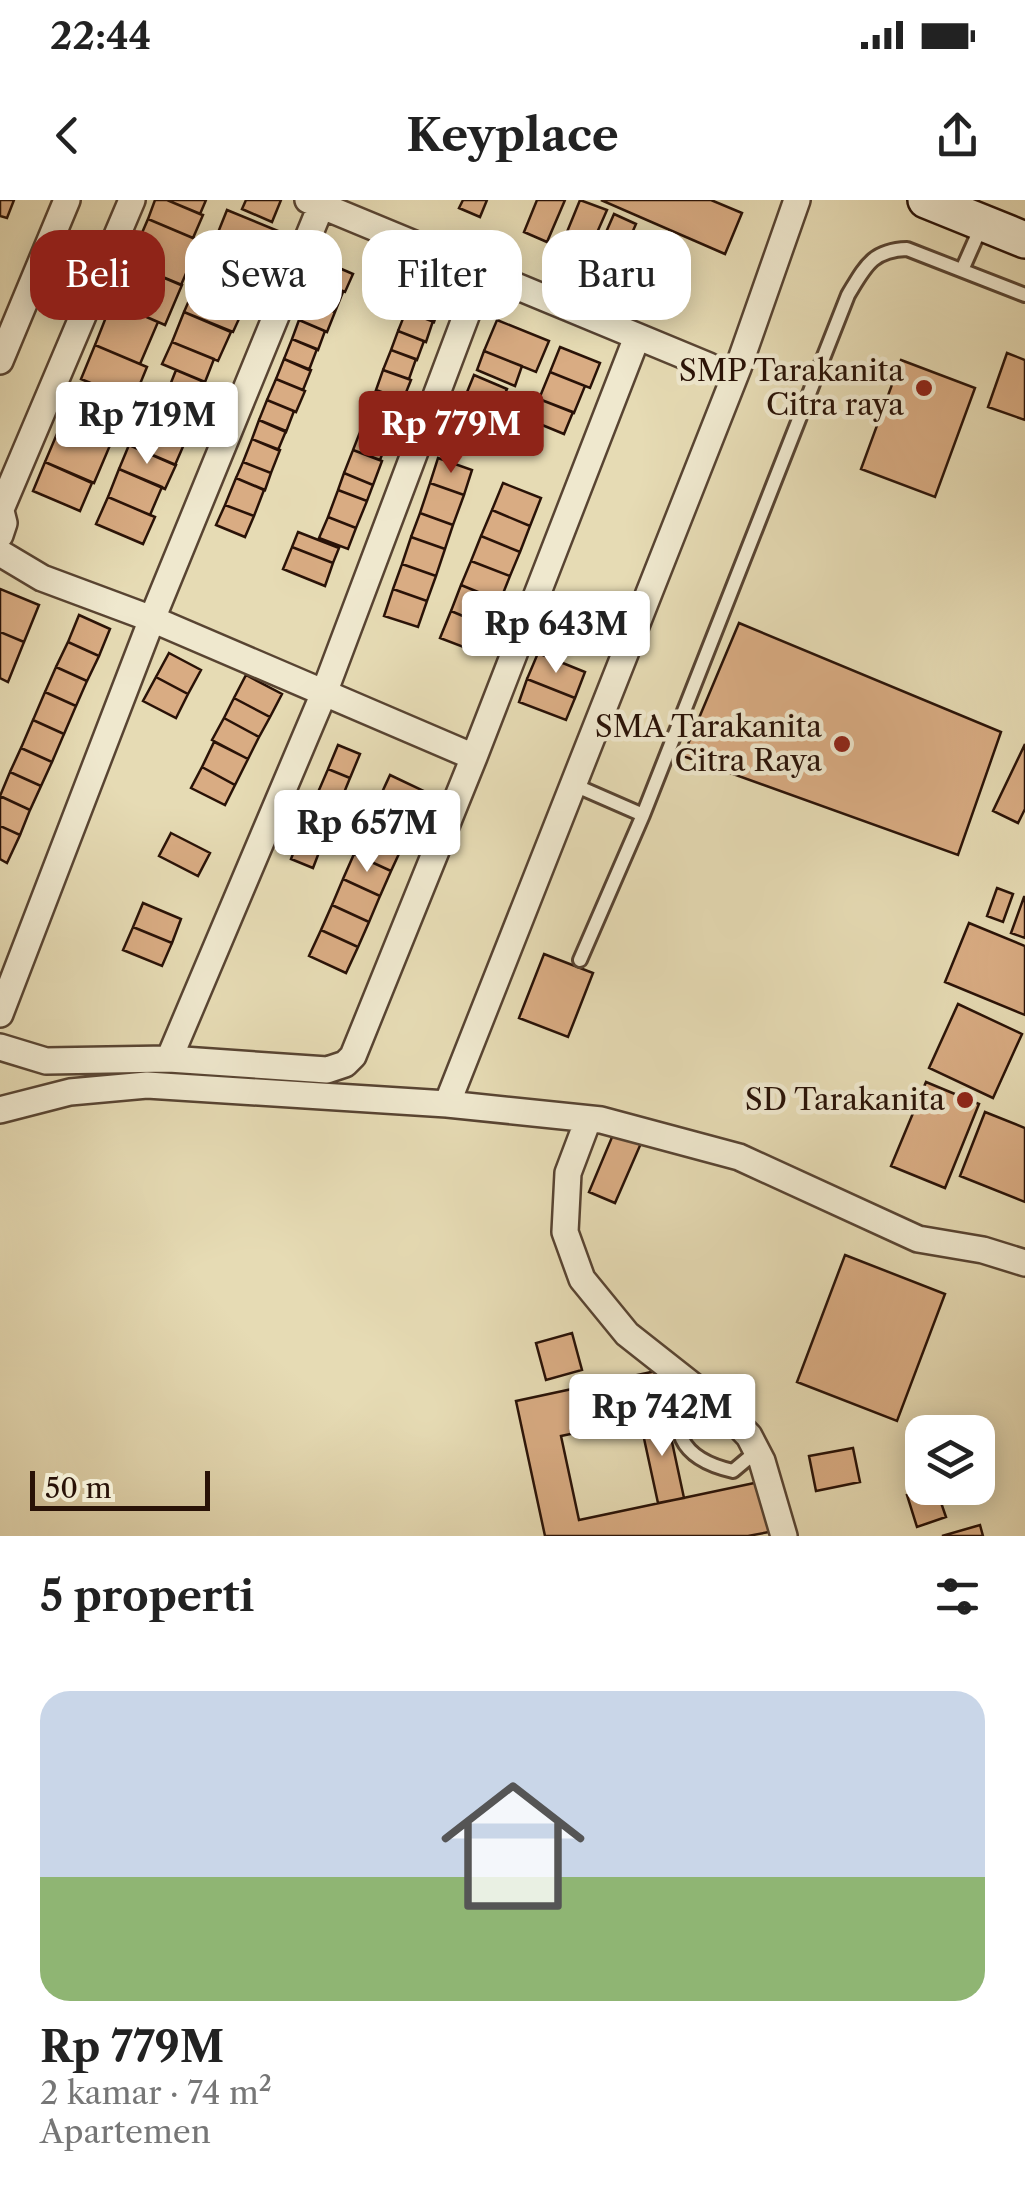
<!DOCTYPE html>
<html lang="id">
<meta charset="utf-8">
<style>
body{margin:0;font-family:"Libre Caslon Text",serif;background:#f6f6f6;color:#222;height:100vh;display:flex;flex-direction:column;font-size:38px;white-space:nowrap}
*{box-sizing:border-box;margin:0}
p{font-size:32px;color:#767676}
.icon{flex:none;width:55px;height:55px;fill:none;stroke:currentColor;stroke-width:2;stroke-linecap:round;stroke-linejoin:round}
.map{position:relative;height:1336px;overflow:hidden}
.side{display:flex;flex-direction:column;background:#fff;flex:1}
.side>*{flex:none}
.top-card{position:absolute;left:30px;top:30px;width:965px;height:90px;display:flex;gap:20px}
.buttons{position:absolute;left:905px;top:1215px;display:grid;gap:20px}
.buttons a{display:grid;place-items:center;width:90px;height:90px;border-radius:20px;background:#fff;box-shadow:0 5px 25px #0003;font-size:50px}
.scale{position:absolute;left:30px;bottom:25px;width:180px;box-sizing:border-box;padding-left:10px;border:5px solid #291207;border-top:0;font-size:28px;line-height:35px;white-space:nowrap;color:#291207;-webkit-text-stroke:8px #efe8ce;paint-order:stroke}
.price{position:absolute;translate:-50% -85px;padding:0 22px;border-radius:10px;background:#fff;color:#222;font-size:32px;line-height:65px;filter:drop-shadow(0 2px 5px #0008)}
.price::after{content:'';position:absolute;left:50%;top:60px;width:30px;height:22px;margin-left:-15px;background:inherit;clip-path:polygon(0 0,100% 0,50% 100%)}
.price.current{background:#8f2418;color:#fff}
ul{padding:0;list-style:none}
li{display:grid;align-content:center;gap:20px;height:530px;padding:0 40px}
li span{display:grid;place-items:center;height:310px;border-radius:30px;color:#555}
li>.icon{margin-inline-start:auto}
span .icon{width:180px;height:180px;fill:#fffc;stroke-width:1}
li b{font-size:42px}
h2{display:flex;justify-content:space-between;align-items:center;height:120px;padding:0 40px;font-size:42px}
.pill{padding:0 35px;border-radius:30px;background:#fff;box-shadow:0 5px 25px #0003;font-size:35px;line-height:90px}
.pill.current{background:#8f2418;color:#fff}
.status{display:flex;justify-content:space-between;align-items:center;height:70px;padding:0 50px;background:#fff;direction:ltr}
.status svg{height:28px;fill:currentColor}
header{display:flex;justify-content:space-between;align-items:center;height:130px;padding:0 40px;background:#fff;font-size:45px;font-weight:800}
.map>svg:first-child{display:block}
.building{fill:#d9ac83;stroke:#291207;stroke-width:2.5}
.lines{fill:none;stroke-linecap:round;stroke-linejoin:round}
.lane-casing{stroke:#584432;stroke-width:18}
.street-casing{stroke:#584432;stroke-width:30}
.secondary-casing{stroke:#291207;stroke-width:40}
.lane{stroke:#efe8ce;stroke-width:12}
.street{stroke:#efe8ce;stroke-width:25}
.secondary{stroke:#efe8ce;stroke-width:35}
.poi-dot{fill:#8f2418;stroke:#efe8ce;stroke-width:4}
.labels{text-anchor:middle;stroke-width:9;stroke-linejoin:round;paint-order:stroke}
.poi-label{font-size:30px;fill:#291207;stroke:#efe8ce;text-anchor:end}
</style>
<div class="status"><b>22:44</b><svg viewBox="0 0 49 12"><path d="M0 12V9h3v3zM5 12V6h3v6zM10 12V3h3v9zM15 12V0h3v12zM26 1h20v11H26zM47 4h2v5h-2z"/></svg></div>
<header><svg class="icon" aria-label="back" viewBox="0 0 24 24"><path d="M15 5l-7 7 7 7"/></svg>Keyplace<svg class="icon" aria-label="share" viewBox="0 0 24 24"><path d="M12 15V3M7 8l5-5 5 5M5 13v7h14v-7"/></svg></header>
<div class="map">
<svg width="1025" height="1336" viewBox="0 0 1025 1336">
<rect width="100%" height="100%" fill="#e6dbb4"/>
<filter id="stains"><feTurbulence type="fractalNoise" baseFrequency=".002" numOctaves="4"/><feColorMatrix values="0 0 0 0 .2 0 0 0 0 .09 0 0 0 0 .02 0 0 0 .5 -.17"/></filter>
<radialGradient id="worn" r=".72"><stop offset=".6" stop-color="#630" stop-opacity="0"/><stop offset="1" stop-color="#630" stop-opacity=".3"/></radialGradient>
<path class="building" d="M0,0h14l-7,18 -7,-2z
M155,0h12l36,15 -10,23 -45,-19z
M167,0h39l-6,14z
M246,0h35l-9,22 -30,-13z
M463,0h24l-7,17 -21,-9z
M537,0h28l-18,42 -23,-10z
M580,0l27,10 -22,50 -25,-11z
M601,0h110l31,13 -17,41z
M227,10l51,21 -11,25 -50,-21z
M614,14l22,10 -21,48 -22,-10z
M148,19l52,22 -19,44 -52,-22z
M217,35l47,20 -10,23 -47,-20z
M646,36l25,11 -19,45 -25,-11z
M207,58l45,19 -13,31 -45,-19z
M323,61l30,13 -8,18 -29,-12z
M129,63l53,22 -17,40 -53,-23z
M420,72l30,11 -7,19 -29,-11z
M316,80l27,12 -8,20 -28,-11z
M194,89l49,21 -10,22 -49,-20z
M414,91l27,10 -7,21 -28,-11z
M307,101l28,11 -8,20 -28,-12z
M112,102l46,20 -18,42 -45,-19z
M406,111l27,10 -7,21 -28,-11z
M184,112l47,20 -13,29 -46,-19z
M299,120l26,11 -7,19 -26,-11z
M497,120l52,21 -13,31 -52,-21z
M398,131l26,10 -7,19 -26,-10z
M292,139l25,10 -8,21 -25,-11z
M172,142l42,17 -9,23 -43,-18z
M95,145l52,22 -14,34 -52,-22z
M560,147l40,16 -10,25 -40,-16z
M391,150l25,9 -7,20 -26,-9z
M484,151l38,15 -7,20 -38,-16z
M1007,153l18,7v60l-37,-13z
M284,159l27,11 -8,20 -27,-11z
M901,160l74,28 -40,109 -74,-28z
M176,170l26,11 -12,27 -25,-10z
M383,170l28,10 -8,20 -27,-10z
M550,172l35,14 -11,27 -35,-14z
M474,175l33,14 -9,22 -33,-14z
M276,179l29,12 -9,21 -29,-12z
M77,187l47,20 -15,35 -47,-20z
M376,190l29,11 -8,21 -29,-11z
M165,198l29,12 -11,26 -29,-12z
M539,199l34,13 -9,22 -34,-14z
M267,200l27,11 -8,21 -27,-12z
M368,211l27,11 -8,21 -27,-11z
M259,220l27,11 -8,19 -26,-11z
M62,222l49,21 -17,40 -49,-21z
M139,222l46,20 -10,23 -46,-20z
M360,232l27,10 -7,18 -27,-10z
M252,239l28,11 -9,23 -28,-11z
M129,245l47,20 -11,24 -46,-20z
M353,250l29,11 -9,24 -29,-12z
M438,258l34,12 -8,25 -34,-12z
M45,262l47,21 -12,28 -47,-20z
M243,262l28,11 -6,17 -29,-12z
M119,269l43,18 -12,28 -42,-18z
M344,273l29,12 -6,16 -29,-11z
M236,278l28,12 -10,26 -29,-11z
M430,283l34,12 -11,30 -33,-12z
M503,283l38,15 -11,28 -38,-16z
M338,290l29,11 -11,27 -28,-11z
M108,297l47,20 -12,27 -47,-20z
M225,305l29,11 -9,21 -29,-12z
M492,310l38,16 -10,26 -39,-16z
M420,313l33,12 -8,24 -34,-12z
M328,317l28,11 -8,21 -29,-11z
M298,332l41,16 -6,15 -41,-16z
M481,336l39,16 -10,24 -39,-15z
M411,337l34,12 -9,27 -34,-12z
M292,347l41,16 -8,23 -42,-17z
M471,361l39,15 -10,25 -39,-16z
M402,364l34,12 -9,25 -34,-12z
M461,385l39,16 -11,26 -38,-16z
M0,389l39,16 -15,37 -24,-10z
M393,389l34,12 -9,26 -34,-11z
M451,411l38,16 -10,26 -39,-15z
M79,415l31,14 -11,27 -31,-14z
M739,423l262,109 -43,123 -275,-99z
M0,432l24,10 -16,40 -8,-4z
M68,442l31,14 -12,25 -31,-14z
M169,453l32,17 -13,24 -32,-17z
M538,453l47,19 -10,26 -48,-19z
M56,467l31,14 -11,25 -31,-14z
M246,475l36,19 -12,23 -36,-19z
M156,477l32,17 -12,24 -33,-17z
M527,479l48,19 -9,22 -47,-18z
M45,492l31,14 -12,28 -31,-14z
M234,498l36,19 -11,20 -35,-19z
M224,518l35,19 -11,22 -36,-19z
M33,520l31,14 -12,28 -31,-14z
M214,542l34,17 -13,26 -33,-18z
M1025,544v65l-7,14 -25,-12z
M338,545l22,9 -10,24 -22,-9z
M21,548l31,14 -11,24 -31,-14z
M202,567l33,18 -10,20 -34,-17z
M328,569l22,9 -9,22 -22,-10z
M10,572l31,14 -11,24 -30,-14z
M390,575l36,17 -10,24 -37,-17z
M319,590l22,10 -8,19 -23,-9z
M0,596l30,14 -10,25 -20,-9z
M379,599l37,17 -13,29 -37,-17z
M310,610l23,9 -10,23 -22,-9z
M0,626l20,9 -13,28 -7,-4z
M366,628l37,17 -12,26 -37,-17z
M171,633l39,20 -12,23 -39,-20z
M301,633l22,9 -10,26 -22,-9z
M354,654l37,17 -11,25 -37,-17z
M343,679l37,17 -11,26 -37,-17z
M997,688l16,6 -10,28 -16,-6z
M1024,697h1v41l-14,-5z
M143,703l38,16 -9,24 -39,-16z
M332,705l37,17 -11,25 -37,-17z
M969,723l56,23v69l-80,-33z
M133,727l39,16 -10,23 -39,-16z
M321,730l37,17 -12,26 -37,-17z
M544,754l49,19 -25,64 -49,-19z
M958,804l64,30 -29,64 -64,-30z
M926,882l53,22 -34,84 -54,-22z
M985,912l40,16v74l-65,-26z
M615,930l27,11 -27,62 -26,-11z
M845,1055l100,39 -48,127 -100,-39z
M572,1133l10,37 -36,10 -10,-37z
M656,1171l10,43 -105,22 18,84 180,-38 10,50 -21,4h-203l-29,-135z
M666,1214l18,84 -26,5 -18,-83z
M853,1248l7,34 -44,9 -7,-35z
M928,1288h8l10,29 -29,10 -10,-32z
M980,1325l3,11h-41z"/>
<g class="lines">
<defs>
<path id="lane" d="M962,70l19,-43
M572,584l71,31
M580,760l63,-145 205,-520c17,-28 24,-45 59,-46l118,46
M680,1177c-8,53 -4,81 53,94l25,-21"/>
<path id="street" d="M308,0l401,166
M0,161l67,-161
M0,307l4,16 -4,12
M1,309l131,-309
M0,353l42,25 110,41 322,138
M0,814l152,-395 169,-413
M0,847l46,14 123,-2 158,11 18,-6 8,-8 121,-299 163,-420
M169,859l155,-366 159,-422
M447,904l291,-736 59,-168
M0,910l70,-18 77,-7 300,19 154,16 138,37 179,82 65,11 42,13
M588,920l-20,53 -3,59 17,47 45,55 99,78 23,24 13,25 22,75"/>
<path id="secondary" d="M926,0l99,40"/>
</defs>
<use href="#lane" class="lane-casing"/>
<use href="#street" class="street-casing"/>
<use href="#secondary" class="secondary-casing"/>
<use href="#lane" class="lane"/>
<use href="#street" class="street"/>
<use href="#secondary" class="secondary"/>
</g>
<g class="poi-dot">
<circle cx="924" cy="188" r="10"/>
<circle cx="842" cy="544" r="10"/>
<circle cx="965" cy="900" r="10"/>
</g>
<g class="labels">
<g class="poi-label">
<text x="904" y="181">SMP Tarakanita<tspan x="904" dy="34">Citra raya</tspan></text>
<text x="822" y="537">SMA Tarakanita<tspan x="822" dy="34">Citra Raya</tspan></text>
<text x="945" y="910">SD Tarakanita</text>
</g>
</g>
<rect width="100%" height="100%" filter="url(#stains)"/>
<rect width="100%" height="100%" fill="url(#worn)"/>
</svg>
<div class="buttons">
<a><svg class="icon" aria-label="layers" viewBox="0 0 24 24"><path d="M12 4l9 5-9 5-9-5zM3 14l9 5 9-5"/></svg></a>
</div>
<div class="scale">50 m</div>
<b class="price" style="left:147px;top:267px">Rp 719M</b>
<b class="price current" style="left:451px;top:276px">Rp 779M</b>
<b class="price" style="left:556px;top:476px">Rp 643M</b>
<b class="price" style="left:367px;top:675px">Rp 657M</b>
<b class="price" style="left:662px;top:1259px">Rp 742M</b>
<div class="top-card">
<a class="pill current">Beli</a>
<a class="pill">Sewa</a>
<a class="pill">Filter</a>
<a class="pill">Baru</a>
</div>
</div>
<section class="side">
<h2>5 properti<svg class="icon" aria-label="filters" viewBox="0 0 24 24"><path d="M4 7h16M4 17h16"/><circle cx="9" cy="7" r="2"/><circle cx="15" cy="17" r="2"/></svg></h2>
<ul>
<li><span style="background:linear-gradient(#c9d6e8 60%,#8fb573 0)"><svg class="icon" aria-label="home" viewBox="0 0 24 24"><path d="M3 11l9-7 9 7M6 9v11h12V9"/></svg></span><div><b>Rp 779M</b><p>2 kamar · 74 m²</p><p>Apartemen</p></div></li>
</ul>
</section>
